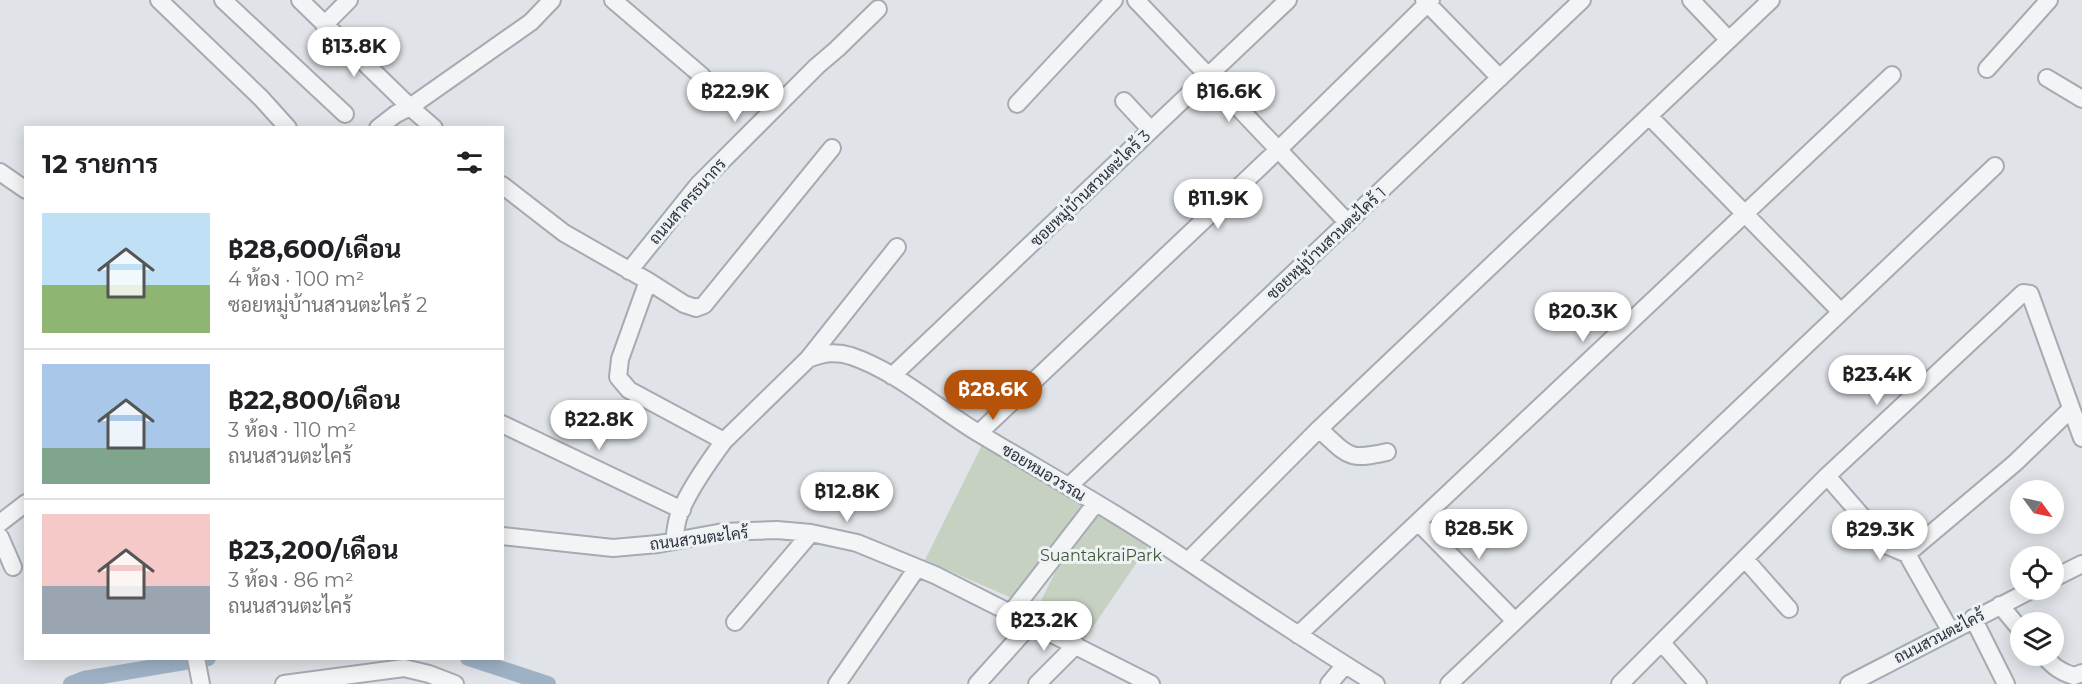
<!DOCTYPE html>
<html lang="th">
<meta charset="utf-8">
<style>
body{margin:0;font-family:Montserrat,Sarabun,sans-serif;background:#f2f2f2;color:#202124;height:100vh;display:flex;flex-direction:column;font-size:22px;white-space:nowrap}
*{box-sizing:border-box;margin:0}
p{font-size:20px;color:#757577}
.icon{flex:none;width:33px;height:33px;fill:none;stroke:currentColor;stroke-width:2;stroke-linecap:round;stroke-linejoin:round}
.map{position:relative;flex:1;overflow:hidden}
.details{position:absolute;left:24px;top:126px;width:480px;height:534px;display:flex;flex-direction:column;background:#fff;border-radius:0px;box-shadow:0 3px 15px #0003}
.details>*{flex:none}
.needle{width:39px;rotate:123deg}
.fabs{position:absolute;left:2010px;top:480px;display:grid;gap:12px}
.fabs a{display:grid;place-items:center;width:54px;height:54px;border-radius:50%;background:#fff;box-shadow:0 3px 15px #0003;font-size:30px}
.price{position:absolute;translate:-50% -51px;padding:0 14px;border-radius:21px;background:#fff;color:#222;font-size:20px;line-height:39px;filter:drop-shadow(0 2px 3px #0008)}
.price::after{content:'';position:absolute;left:50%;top:36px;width:18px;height:14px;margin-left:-9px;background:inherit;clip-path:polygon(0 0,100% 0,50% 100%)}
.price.on{background:#b45309;color:#fff}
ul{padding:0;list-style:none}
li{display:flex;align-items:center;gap:18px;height:150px;padding:0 18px}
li+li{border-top:2px solid #e0e0e0}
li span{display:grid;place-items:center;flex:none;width:168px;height:120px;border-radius:0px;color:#555}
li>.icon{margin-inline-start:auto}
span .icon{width:72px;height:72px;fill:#fffc;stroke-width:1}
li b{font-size:26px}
h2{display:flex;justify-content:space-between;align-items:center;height:72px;padding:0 18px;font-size:26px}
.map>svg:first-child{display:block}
.green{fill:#c6d1c2}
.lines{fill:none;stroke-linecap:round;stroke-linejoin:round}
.canal{stroke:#9eb1c5;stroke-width:16}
.minor-casing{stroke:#a6aab1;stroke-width:20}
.minor{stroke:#f2f4f6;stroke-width:16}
.labels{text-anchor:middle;stroke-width:6;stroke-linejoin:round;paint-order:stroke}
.street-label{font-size:16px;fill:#2a313d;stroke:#eff2f5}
.park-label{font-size:16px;fill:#3f5838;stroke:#eff2f5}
</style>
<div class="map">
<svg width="2082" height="684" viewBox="0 0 2082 684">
<rect width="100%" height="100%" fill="#e0e3e7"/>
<path class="green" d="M985,439l165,104 -66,97 -49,-27 52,-105 -73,91 -89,-39z"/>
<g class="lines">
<path class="canal" d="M468,658l80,26
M71,684l13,-5 124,-21"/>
<defs>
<path id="minor" d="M159,0l102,98 27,30
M223,0l122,114
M300,0l110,107 24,21
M613,0l89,76
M1136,0l212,223
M1424,0l76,78
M1691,0l38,40
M324,25l25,-25
M1987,69l62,-69
M2047,78l35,21
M1124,101l27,29
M1017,104l97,-104
M1649,116l192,196
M378,128l18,-14 14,-7 121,-85 21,-22
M0,172l26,18
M502,185l62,48 84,48 36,23 12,4 8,-3 128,-157
M629,271l69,-86 119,-119 20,-17 41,-40
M648,281l-28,78 -2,18 11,13 95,51
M808,359l89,-112
M892,376l396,-376
M502,424l180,86
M1319,429c30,27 28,32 68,23
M979,433l300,-284 152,-149
M1827,476l61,70 19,8 43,76
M1069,486l513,-486
M1418,522l97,99
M0,523l26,-20
M502,536l111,12 45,-4 65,-12 54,-2 34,3 46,10 78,32 216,109
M0,537l13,30
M674,541c1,-7 2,-16 4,-23 7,-22 32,-58 46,-77l84,-82c16,-6 27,-8 43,-3 47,16 87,53 129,78 70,42 142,82 209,128 62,42 124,83 187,122
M1907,554l108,-91 56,-54
M1745,559l44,50
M1188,561l131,-132 452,-429
M2054,578l28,-14
M2000,605l20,24
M1010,614l86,-111
M1973,618l33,66
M735,622l76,-89
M1298,635l594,-560
M1662,643l36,41
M2044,656c9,10 16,16 30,20l8,-3
M196,658l5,26
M284,684l120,-16 25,6 26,10
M837,684l80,-116
M977,684l54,-60
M1037,684l39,-39
M1329,684l16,-19
M1449,684l546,-518
M1620,684l207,-208 196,-183 7,1 52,144
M1849,684l182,-94"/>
</defs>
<use href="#minor" class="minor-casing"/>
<use href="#minor" class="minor"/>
</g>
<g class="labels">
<g class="street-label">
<text transform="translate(1090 188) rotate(-44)" y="6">ซอยหมู่บ้านสวนตะไคร้ 3</text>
<text transform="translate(687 201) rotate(-49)" y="6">ถนนสาครธนากร</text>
<text transform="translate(1326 243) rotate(-43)" y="6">ซอยหมู่บ้านสวนตะไคร้ 1</text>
<text transform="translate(1044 472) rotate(31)" y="6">ซอยหมอวรรณ</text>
<text transform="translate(699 538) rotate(-7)" y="6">ถนนสวนตะไคร้</text>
<text transform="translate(1939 636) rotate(-27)" y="6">ถนนสวนตะไคร้</text>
</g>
<g class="park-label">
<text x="1101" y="561">SuantakraiPark</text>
</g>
</g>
</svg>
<div class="fabs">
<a><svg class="needle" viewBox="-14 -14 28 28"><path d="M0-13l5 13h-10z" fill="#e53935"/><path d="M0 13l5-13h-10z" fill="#757577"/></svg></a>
<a><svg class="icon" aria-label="locate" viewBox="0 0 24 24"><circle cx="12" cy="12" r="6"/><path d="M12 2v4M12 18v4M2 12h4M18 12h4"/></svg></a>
<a><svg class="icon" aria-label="layers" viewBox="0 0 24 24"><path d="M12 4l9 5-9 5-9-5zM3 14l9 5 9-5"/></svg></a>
</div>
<b class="price" style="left:354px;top:78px">฿13.8K</b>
<b class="price" style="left:735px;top:123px">฿22.9K</b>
<b class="price" style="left:1229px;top:123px">฿16.6K</b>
<b class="price" style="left:1218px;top:230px">฿11.9K</b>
<b class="price" style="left:1583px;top:343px">฿20.3K</b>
<b class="price" style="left:1877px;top:406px">฿23.4K</b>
<b class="price on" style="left:993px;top:421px">฿28.6K</b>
<b class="price" style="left:599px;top:451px">฿22.8K</b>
<b class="price" style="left:847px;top:523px">฿12.8K</b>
<b class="price" style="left:1479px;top:560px">฿28.5K</b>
<b class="price" style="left:1880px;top:561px">฿29.3K</b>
<b class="price" style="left:1044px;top:652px">฿23.2K</b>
<section class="details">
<h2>12 รายการ<svg class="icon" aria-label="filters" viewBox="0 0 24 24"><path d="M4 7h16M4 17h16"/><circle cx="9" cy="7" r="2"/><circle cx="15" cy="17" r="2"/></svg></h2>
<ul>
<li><span style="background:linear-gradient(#bfe0f5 60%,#8fb573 0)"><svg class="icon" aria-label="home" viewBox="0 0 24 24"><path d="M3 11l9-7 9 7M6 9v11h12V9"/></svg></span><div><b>฿28,600/เดือน</b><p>4 ห้อง · 100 m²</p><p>ซอยหมู่บ้านสวนตะไคร้ 2</p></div></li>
<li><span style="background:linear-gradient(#a9c7e8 70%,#7fa58c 0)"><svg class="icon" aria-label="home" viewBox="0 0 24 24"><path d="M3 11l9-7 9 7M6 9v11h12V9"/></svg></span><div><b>฿22,800/เดือน</b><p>3 ห้อง · 110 m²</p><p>ถนนสวนตะไคร้</p></div></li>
<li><span style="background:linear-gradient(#f6c9c9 60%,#9aa5b1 0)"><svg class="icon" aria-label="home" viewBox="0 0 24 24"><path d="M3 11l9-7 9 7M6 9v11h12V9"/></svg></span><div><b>฿23,200/เดือน</b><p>3 ห้อง · 86 m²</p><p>ถนนสวนตะไคร้</p></div></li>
</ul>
</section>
</div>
